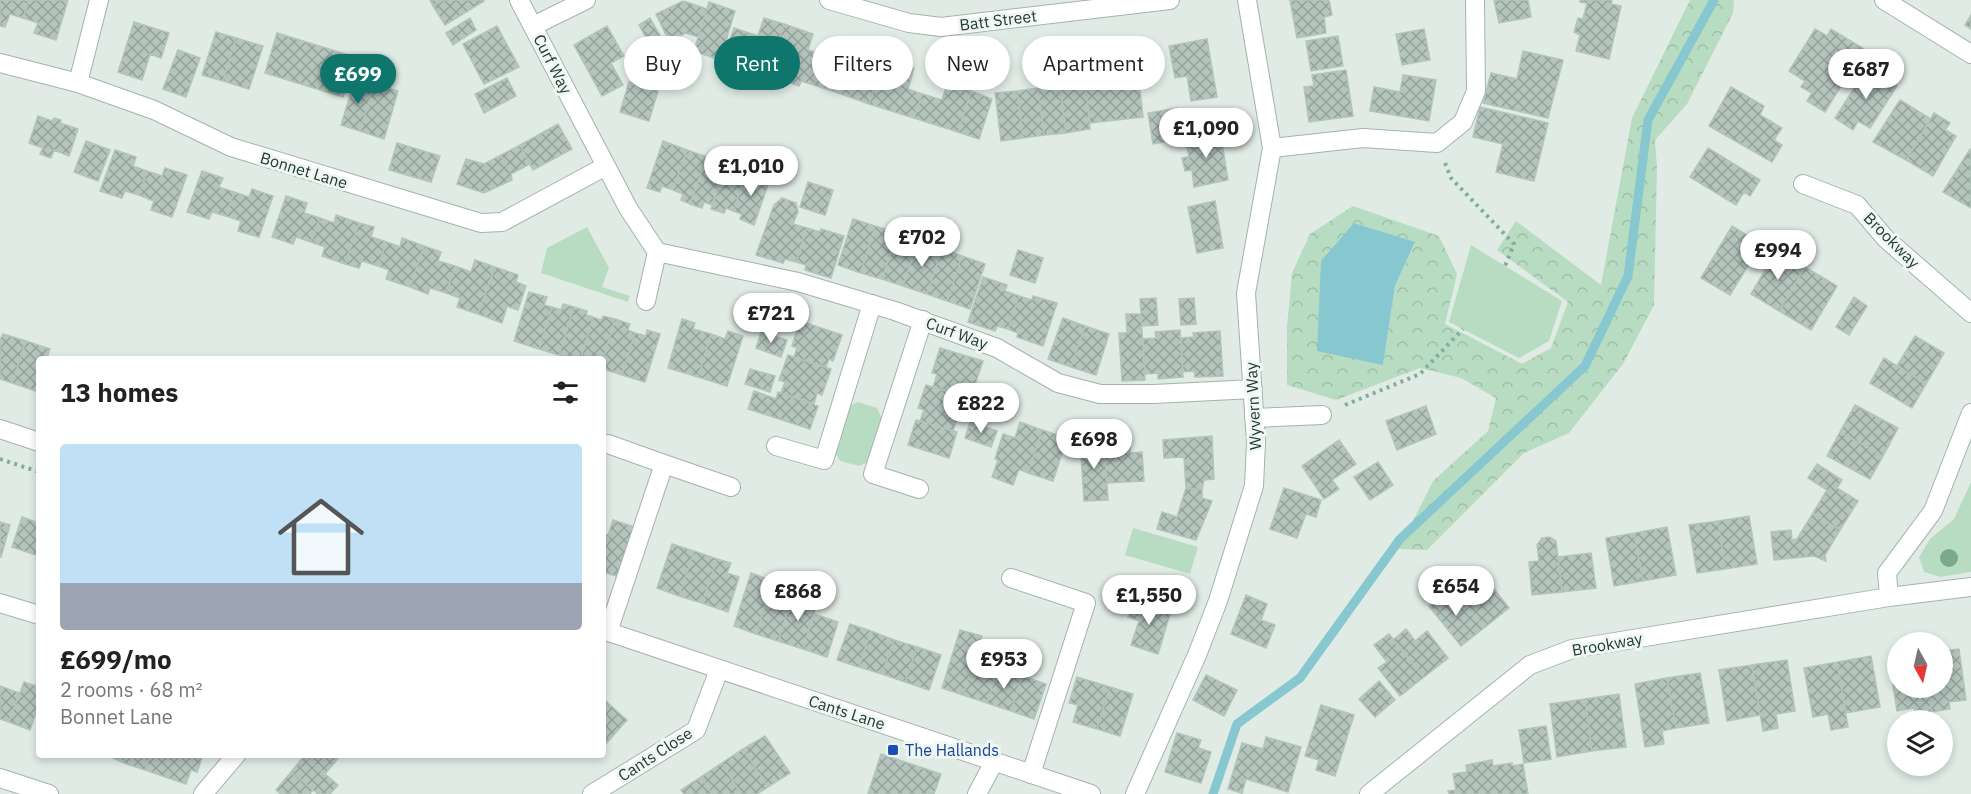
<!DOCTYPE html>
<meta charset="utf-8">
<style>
body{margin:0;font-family:"IBM Plex Sans",sans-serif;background:#f6f6f6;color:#222;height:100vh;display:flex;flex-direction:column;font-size:22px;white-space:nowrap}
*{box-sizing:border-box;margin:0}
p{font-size:20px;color:#767676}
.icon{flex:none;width:33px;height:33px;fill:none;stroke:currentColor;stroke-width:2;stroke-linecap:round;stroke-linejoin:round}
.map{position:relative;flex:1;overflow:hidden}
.side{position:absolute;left:36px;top:356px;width:570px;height:402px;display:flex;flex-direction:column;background:#fff;border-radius:6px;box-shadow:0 3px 9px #0003}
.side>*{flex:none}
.top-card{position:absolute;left:624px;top:36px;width:570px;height:54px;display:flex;gap:12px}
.needle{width:39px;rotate:172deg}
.controls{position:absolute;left:1887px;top:632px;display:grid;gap:12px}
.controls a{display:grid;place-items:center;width:66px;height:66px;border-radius:50%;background:#fff;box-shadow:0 3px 9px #0003;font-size:30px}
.price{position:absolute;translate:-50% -51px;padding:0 14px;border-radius:21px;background:#fff;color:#222;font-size:20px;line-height:39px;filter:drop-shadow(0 2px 3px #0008)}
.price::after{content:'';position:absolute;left:50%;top:36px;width:18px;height:14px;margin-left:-9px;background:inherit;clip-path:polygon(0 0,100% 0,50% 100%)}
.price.active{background:#0f766e;color:#fff}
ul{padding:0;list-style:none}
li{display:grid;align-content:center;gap:12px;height:318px;padding:0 24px}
li span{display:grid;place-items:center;height:186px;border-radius:6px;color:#555}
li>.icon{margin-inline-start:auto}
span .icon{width:108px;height:108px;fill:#fffc;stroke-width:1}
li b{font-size:26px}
h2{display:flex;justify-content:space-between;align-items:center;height:72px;padding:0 24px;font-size:26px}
.tag{padding:0 21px;border-radius:27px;background:#fff;box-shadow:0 3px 9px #0003;font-size:21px;line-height:54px}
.tag.active{background:#0f766e;color:#fff}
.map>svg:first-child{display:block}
.green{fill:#b8dcc1}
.forest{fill:url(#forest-crowns);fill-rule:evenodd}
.water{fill:#87c7d0}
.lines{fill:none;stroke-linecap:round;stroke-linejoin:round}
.stream{stroke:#87c7d0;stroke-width:9}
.building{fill:url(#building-cross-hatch);stroke:#b2c4bc;stroke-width:1.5}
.service-casing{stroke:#a3b3ac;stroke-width:20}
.minor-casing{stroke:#a3b3ac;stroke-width:20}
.tertiary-casing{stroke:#a3b3ac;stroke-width:20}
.path{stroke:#80ae9e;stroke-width:4;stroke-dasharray:3 4.5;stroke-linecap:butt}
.service{stroke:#fff;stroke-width:18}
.minor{stroke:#fff;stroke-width:18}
.tertiary{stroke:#fff;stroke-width:18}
.tree{fill:#7ca88c}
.transit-dot{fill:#1a4fb4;stroke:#f0f7f3;stroke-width:2}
.labels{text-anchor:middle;stroke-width:6;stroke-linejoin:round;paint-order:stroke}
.street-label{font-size:16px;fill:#213b33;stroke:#f0f7f3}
.transit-label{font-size:16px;fill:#164399;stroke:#f0f7f3;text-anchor:start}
</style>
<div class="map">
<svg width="1971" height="794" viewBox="0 0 1971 794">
<defs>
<pattern id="forest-crowns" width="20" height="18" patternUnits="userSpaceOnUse" patternTransform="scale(1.5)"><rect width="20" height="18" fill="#b8dcc1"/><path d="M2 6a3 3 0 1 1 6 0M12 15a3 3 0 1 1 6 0" fill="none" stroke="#9ebea6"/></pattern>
<pattern id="building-cross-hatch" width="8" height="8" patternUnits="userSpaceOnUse" patternTransform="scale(1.5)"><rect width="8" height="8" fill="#b5c5be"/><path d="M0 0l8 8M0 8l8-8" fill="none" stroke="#93a19b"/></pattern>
</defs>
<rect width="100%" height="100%" fill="#e0ebe5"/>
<path class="green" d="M587,227l22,41 -7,19 28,9 -2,6 -87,-29 6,-25z
M1471,245l91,56 -13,40 -30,17 -70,-36z
M858,402l19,6 5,11 -14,43 -9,4 -19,-5 -5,-9 12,-45z
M1971,482v90l-31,5 -16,-5 -5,-15 11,-18 24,-20z
M1133,528l65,19 -8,27 -65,-19z"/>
<path class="forest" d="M1690,0h44l-1,13 -46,91 -32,36 2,27 -3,138 -31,59 -54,69 -45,20 -97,97 -28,-1 34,-68 55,-50 8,-33 -35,-20 -41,-10 -84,32 -49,-15v-58l5,-54 18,-39 43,-28 86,30 18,38 -12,50 77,40 29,-16 17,-46 -71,-52 19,-29 85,64 31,-167zM1354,223l61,20 -20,43 -12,79z"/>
<path class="water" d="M1354,223l61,19 -20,44 -12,79 -66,-14 4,-90z"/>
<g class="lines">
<path class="stream" d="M1213,794l24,-70 63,-46 100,-139 185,-173 43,-90 20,-156 66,-120"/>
</g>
<path class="building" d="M0,0h29l-6,18 -13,-4 -5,13 -5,-1z
M29,0h39l-12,40 -22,-7 4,-10 -15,-5z
M430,0h13l-10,6z
M443,0h40l1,1 -39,24 -12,-19z
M1290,0h39l3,15 -8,2 2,16 -29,5z
M1494,0h34l3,17 -32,6z
M1580,0h32l-1,4 10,2 -12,53 -33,-8 4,-16 -6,-3 4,-14 5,1 4,-16 -7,-1z
M683,1l24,8 -9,28 -12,-4 -17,8 -13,-27z
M709,2l26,9 -15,49 -26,-9z
M1971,15v14l-6,-4z
M470,18l6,12 -23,15 -7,-12z
M650,18l16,28 -12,6 -15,-27z
M764,18l20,6 -17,51 -20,-6z
M134,22l35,11 -8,25 -11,-4 -8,26 -24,-8z
M784,24l29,10 -5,16 16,5 -10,30 -13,-4 -2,5 -32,-11z
M497,26l22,41 -35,17 -21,-40z
M607,26l17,30 -13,7 12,22 -21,11 -28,-51z
M734,28l24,8 -9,28 -25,-7z
M1424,29l6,31 -28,5 -6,-31z
M1815,29l12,7 4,-7 33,20 -39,63 -18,-11 5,-8 -11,-6 4,-6 -16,-10z
M216,32l20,6 -13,43 -21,-6z
M277,33l78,24 -12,40 -78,-24z
M1338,36l5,30 -32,5 -5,-30z
M236,38l27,8 -14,43 -26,-8z
M1207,39l10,58 -26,4 -4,-25 -12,2 -6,-32z
M848,47l17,5 -15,45 -36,-12 10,-30 20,6z
M178,50l22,8 -14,39 -23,-8z
M1523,51l40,9 -15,58 -65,-15 8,-30 26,6z
M865,52l19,6 -15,46 -19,-7z
M884,58l30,10 -6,21 14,5 -8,24 -45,-14z
M1867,68l30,18 -27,42 -12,-7 -5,9 -18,-12z
M1346,70l7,46 -44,6 -5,-35 10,-1 -2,-11z
M1403,75l33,5 -7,41 -59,-10 4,-24 26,5z
M507,78l9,18 -32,17 -9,-19z
M355,79l19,6 -14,46 -19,-6z
M1085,79l5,50 -24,4 -6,-51z
M1110,80l1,5 28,-3 4,35 -53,6 -4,-33 11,-2v-6z
M629,82l29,9 -9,30 -29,-9z
M947,84l24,7 -13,41 -44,-14 8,-24 20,6z
M374,85l24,6 -14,48 -24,-8z
M1060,85l6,48 -22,2 -6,-47z
M1731,87l33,19 -4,9 22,13 -8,12 8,5 -10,17 -63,-36z
M1038,88l6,47 -21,3 -6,-47z
M971,91l21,8 -13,40 -21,-7z
M1017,91l6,47 -22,3 -6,-48z
M1900,100l31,19 -25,41 -33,-18z
M1480,107l68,16 -14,58 -38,-9 7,-28 -30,-7z
M1177,108l5,31 -29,5 -5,-31z
M1934,113l16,10 -5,7 11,6 -23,40 -27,-16z
M38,116l14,5 2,-3 7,2 -1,3 18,6 -9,27 -15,-6 -3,8 -11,-4 3,-6 -14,-5z
M558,124l14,25 -39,21 -13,-25z
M1220,130l8,50 -34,7 -2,-17 -7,1 -3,-13 7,-1 -4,-20z
M86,141l24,9 -12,31 -24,-9z
M663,141l24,9 -14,40 -11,-4 -2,6 -13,-4z
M397,143l43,13 -9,26 -42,-12z
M520,145l10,19 -19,10 -10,-19z
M1708,148l52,32 -10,16 -6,-4 -8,13 -46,-28z
M1970,149h1v59l-28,-16z
M115,150l21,7 -3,9 14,5 -8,24 -14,-4 -3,7 -22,-7z
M687,150l20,7 -17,47 -9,-4 2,-6 -10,-4z
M501,155l10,19 1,6 -28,13 -27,-9 9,-25 18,5z
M707,157l19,8 -14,40 -8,-3 -2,6 -12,-4z
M726,165l21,6 -14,40 -7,-3 -2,5 -13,-4z
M165,168l22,7 -15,42 -21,-7 3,-9 -15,-6 8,-24 15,5z
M202,171l21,7 -4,9 15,5 -8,24 -14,-4 -3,7 -22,-7z
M747,171l23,8 -16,46 -14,-6 2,-5 -9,-3z
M808,182l25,8 -8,25 -25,-8z
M252,189l21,7 -14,41 -21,-6 3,-10 -15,-5 8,-24 15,5z
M286,196l21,7 -3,10 16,5 -9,24 -15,-5 -3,7 -21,-7z
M782,198l14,5 2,9 -5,12 14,4 -11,34 -11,-3 -2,4 -27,-8 18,-50z
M1215,201l8,47 -26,5 -9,-46z
M336,215l23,8 -14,41 -23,-8 3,-9 -14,-5 9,-24 14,5z
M853,219l22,7 -14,47 -23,-8z
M902,219l21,7 -20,60 -21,-7z
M359,223l15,4 -3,10 16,5 -9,24 -16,-5 -3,7 -14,-4z
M875,226l22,7 -15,46 -21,-6z
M1732,226l18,11 -6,9 12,7 -26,42 -29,-17z
M807,228l13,4 1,-3 23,7 -13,42 -26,-8 1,-5 -10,-3z
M402,238l22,8 -14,41 -24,-8 3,-9 -11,-4 9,-24 13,5z
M918,241l24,8 -15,45 -24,-8z
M424,246l17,6 -3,9 17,5 -9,27 -16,-5 -2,6 -18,-7z
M942,249l20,7 -15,45 -20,-7z
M1018,250l25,8 -8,25 -25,-8z
M1777,250l28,17 -26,44 -28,-17z
M962,256l23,8 -15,45 -23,-8z
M475,260l20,7 -17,47 -21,-7 3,-9 -14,-5 9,-27 16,6z
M495,267l23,8 -2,7 10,4 -8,24 -11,-4 -5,17 -24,-9z
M1805,267l32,19 -26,44 -32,-19z
M983,277l24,8 -2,6 14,5 -11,33 -11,-3 -2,5 -27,-9z
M529,292l18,5 -3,8 8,2 -13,42 -25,-8z
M1019,296l13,4 1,-4 24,7 -14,43 -26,-9 1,-4 -10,-4z
M1854,297l13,9 -18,29 -13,-8z
M1156,298l2,27 -16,1 -2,-27z
M1194,298l2,26 -15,1 -2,-26z
M563,304l11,3 -15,48 -20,-6 13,-42 9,3z
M574,307l13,4 -1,4 7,2 -12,41h-12l-10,-3z
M1126,314h15l4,66 -23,1 -3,-48h8z
M603,316l12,3 -12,41 -22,-2 12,-41 8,3z
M1063,318l22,8 -14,41 -23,-8z
M615,319l15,5 -2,6 7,3 -13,42 -19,-6v-9z
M682,319l13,4 -2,6 18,5 -13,43 -30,-9z
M800,321l42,14 -9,26 -4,-2 -3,8 -32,-10 3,-9 -5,-2z
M1085,326l24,8 -13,41 -25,-8z
M647,330l13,4 -15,48 -23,-7 13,-42 11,3z
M1180,330l3,47 -25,2v-6l-13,1 -2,-35 13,-1 -1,-6z
M728,331l15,5 -16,50 -29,-9 13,-43 14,5z
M1220,331l3,45 -28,1 -1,-6 -11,1 -2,-34 13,-1 -1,-4z
M761,332l26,8 -6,17 -25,-9z
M3,334l23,7 -14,42 -12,-4v-39z
M1915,336l29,17 -18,31 -29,-18z
M26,341l24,8 -3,9h-8v24l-3,9 -24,-8z
M940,348l43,13 -9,27 -5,-2 -4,11 -32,-10 4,-13 -5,-1z
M788,355l43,14 -9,26 -5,-2 -3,11 -33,-11 4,-11 -6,-2z
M1884,358l42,26 -14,24 -42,-25z
M750,369l25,7 -5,16 -25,-8z
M926,385l43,13 -7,23 -5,-1 -4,11 -33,-10 4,-11 -6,-2z
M980,386l26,9 -5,15 -26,-8z
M754,391l22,8 2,-7 40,14 -8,23 -62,-20z
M1855,405l43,23 -15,28 -43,-24z
M1426,406l10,28 -39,16 -11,-29z
M916,420l41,12 -8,26 -41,-13z
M970,422l27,9 -6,16 -26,-9z
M1020,422l22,8 -14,43 -9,-4 -6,16 -21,-8 6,-17 -3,-1 8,-25 12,4z
M1042,430l25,8 -14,43 -25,-8z
M1840,432l43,24 -13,23 -43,-23z
M1129,436l1,17 12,-1 2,29 -37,2 -3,-45z
M1212,436l2,43 -10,1 -2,10 -16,-2 -2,-31 -20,1 -1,-18z
M1104,438l4,62 -24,1 -4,-62z
M1339,440l17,24 -24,16 7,9 -15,10 -22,-33z
M1378,462l15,23 -23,15 -16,-23z
M1817,464l25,16 -5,8 21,13 -18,29 -27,-17 14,-23 -19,-12z
M1186,488l16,2v8l10,3 -16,39 -39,-11 5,-17 15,5z
M1284,488l37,12 -5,17 -10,-3 -9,24 -27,-9z
M1813,513l27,17 -15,25 1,6 -12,-5 -40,4 -3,-28 20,-2 1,10 5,-1z
M1749,516l8,48 -32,5 -7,-48z
M22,517l17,6v23l-3,9 -24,-8z
M613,520l22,7 -16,50 -16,-5v-20z
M1718,521l7,48 -28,4 -8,-48z
M0,522l10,3 -9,32h-1z
M1667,527l9,48 -33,6 -9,-48z
M603,533l6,2 -6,17z
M1634,533l9,48 -29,5 -8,-48z
M1550,537l6,4 6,51 -30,3 -3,-33 10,-1 -2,-16 5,-7z
M672,544l22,7 -15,45 -22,-8z
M694,551l23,8 -15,44 -23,-7z
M1591,553l5,35 -34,4 -4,-35z
M717,559l14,4 -4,10 12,4 -11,35 -26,-9z
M751,573l22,8 -17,53 -22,-8z
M1487,580l22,28 -25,20 -22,-28z
M770,588l23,7 -15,46 -22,-7z
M1452,588l32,40 -23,18 -32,-40z
M793,595l24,8 -14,46 -25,-8z
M1246,595l21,9 -6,16 14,5 -9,23 -35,-14z
M1134,599l37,12 -13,43 -27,-9 8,-24 -11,-4z
M814,614l24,8 -11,35 -24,-8z
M850,624l21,7 -12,36 -22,-7z
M1406,629l9,12 12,-10 21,27 -24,19 -31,-37z
M960,630l22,6 -19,59 -21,-7z
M871,631l23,9 -12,34 -23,-7z
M1389,634l35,43 -24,19 -22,-28 9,-6 -13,-17z
M894,640l23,7 -12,35 -23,-8z
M917,647l24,8 -12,35 -24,-8z
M1959,649l7,51 -17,2 1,7 -18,3 -4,-25h14v-36z
M1871,656l9,51 -34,6 -9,-51z
M1898,657v30h30l4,30 -16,3 -2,-12 -17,3 -8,-52z
M1787,660l8,51 -19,3 2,14 -15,3 -11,-66z
M974,661l24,7 -11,35 -24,-8z
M1837,662l11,65 -17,3 -3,-16 -15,3 -9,-49z
M1752,665l8,50 -33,6 -8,-51z
M998,668l24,8 -11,35 -24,-8z
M1700,673l9,50 -33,5 -9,-50z
M1206,675l31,15 -13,26 -31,-16z
M1022,676l24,8 -12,35 -23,-8z
M1077,677l33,10 -13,42 -24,-7 5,-17 -9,-2z
M1667,678l9,50 -14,3 2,13 -19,3 -10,-63z
M1379,681l16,19 -20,17 -16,-18z
M24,682l15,5v17l-9,26 -21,-8z
M0,686l19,7 -10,29 -9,-3z
M1110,687l23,7 -13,42 -23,-7z
M1619,694l7,53 -34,4 -7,-52z
M603,698l7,7 -7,8z
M1585,699l7,52 -35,6 -7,-53z
M610,705l17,15 -24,27v-34z
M1321,705l33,10 -19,61 -19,-6 3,-10 -14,-4z
M1546,726l5,33 -27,4 -5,-33z
M1177,733l24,7 -3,8 13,4 -10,31 -36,-11z
M765,736l25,37 -22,14 -25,-38z
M1266,737l35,10 -13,45 -42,-13 -4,14 -14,-4 14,-46 21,6z
M743,749l25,38 -11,7h-16l-19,-31z
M104,754h23l-3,9z
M127,754h24l-6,16 -21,-7z
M151,754h51l1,1 -6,17 -6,-2 -5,14 -41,-14z
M305,754h33l2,2 -15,18 -21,-18z
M881,754l60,20 -7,20h-66z
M304,756l34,29 -8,9h-12l-27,-22z
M1492,760l1,6 19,-3v3l11,-2 5,30h-79l-1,-3 8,-1 -3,-16 14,-2 -1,-7z
M722,763l19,31h-29l-11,-17z
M291,772l22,18 -3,4h-29l-5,-4z
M701,777l11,17h-28l-3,-4z"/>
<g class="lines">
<defs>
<path id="service" d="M1254,418l68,-3
M608,444l56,20 -56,168
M776,446l48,14 48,-156
M664,464l67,23
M919,489l-46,-15 50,-154
M1011,578l75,25 -55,171"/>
<path id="minor" d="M519,0l109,208 29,44 141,30 97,29 102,37 61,35 42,11h54l99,-5
M829,0l80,23 32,4 229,-27
M1884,0l87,54
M533,26l53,-26
M0,63l78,20 76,27 77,37 250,76 21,-1 104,-56
M78,83l21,-83
M1272,148l91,-10 74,5 26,-21 13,-31 -1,-91
M1803,184l54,21 29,34 85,74
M646,301l11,-49
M1889,597l-2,-24 46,-62 38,-98
M0,603l39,12
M0,778l49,16
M203,794l34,-40
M592,794l104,-64 23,-60
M977,794l17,-32
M1135,794l62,-139 21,-54 36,-115 2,-44 -10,-149 26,-145 -25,-148
M1369,794l161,-129 42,-16 317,-52 82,-10"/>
<path id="tertiary" d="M0,429l39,13
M603,630l488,164"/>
</defs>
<use href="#service" class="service-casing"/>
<use href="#minor" class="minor-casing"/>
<use href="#tertiary" class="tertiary-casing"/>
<path class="path" d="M1445,163l6,15 63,66 -9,22
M1345,405l75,-31 43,-45
M0,459l39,13"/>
<use href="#service" class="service"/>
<use href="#minor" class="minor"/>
<use href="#tertiary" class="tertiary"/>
</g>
<circle class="tree" cx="1949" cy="558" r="9"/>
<rect class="transit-dot" x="887" y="744" width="12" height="12" rx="3"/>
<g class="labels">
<g class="street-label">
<text transform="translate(998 20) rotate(-7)" y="6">Batt Street</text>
<text transform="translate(553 64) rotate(63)" y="6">Curf Way</text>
<text transform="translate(304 170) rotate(17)" y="6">Bonnet Lane</text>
<text transform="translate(1892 240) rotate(45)" y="6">Brookway</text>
<text transform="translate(957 333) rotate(20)" y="6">Curf Way</text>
<text transform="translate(1253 406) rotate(-93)" y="6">Wyvern Way</text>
<text transform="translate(1607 644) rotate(-10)" y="6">Brookway</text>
<text transform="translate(847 712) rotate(18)" y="6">Cants Lane</text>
<text transform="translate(655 754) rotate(-33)" y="6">Cants Close</text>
</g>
<g class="transit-label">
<text x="905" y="756">The Hallands</text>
</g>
</g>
</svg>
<div class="controls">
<a><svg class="needle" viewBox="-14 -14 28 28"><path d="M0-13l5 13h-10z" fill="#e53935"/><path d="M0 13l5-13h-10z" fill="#767676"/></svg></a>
<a><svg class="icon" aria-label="layers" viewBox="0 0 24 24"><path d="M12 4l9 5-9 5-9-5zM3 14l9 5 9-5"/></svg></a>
</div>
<b class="price" style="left:1866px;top:100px">£687</b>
<b class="price active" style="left:358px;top:105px">£699</b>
<b class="price" style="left:1206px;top:159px">£1,090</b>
<b class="price" style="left:751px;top:197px">£1,010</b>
<b class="price" style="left:922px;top:268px">£702</b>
<b class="price" style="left:1778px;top:281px">£994</b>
<b class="price" style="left:771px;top:344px">£721</b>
<b class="price" style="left:981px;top:434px">£822</b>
<b class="price" style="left:1094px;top:470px">£698</b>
<b class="price" style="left:1456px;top:617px">£654</b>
<b class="price" style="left:798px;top:622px">£868</b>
<b class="price" style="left:1149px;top:626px">£1,550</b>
<b class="price" style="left:1004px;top:690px">£953</b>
<div class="top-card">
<a class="tag">Buy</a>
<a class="tag active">Rent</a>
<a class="tag">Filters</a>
<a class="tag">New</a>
<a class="tag">Apartment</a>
</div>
<section class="side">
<h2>13 homes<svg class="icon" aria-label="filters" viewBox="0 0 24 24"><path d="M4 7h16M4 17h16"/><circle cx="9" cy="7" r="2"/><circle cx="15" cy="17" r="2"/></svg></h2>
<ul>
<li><span style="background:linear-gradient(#bfe0f5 75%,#9aa5b1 0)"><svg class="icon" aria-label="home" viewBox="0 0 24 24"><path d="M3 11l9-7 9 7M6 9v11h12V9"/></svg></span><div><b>£699/mo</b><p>2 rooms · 68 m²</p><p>Bonnet Lane</p></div></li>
</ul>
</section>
</div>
